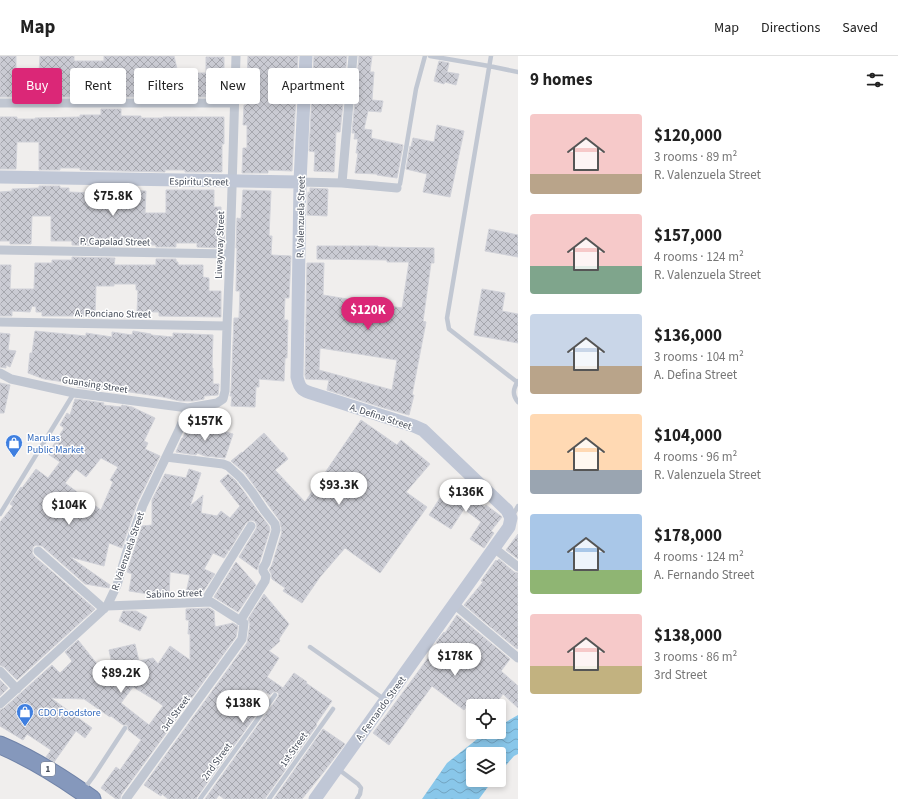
<!DOCTYPE html>
<meta charset="utf-8">
<style>
body{margin:0;font-family:"Source Sans 3",sans-serif;background:#f2f2f2;color:#222;height:100vh;display:flex;flex-direction:column;font-size:15px;white-space:nowrap}
*{box-sizing:border-box;margin:0}
p{font-size:13px;color:#767676}
.icon{flex:none;width:22px;height:22px;fill:none;stroke:currentColor;stroke-width:2;stroke-linecap:round;stroke-linejoin:round}
.map{position:relative;flex:1;overflow:hidden}
.side{display:flex;flex-direction:column;background:#fff;width:380px}
.side>*{flex:none}
.hud{position:absolute;left:12px;top:12px;width:380px;height:36px;display:flex;gap:8px}
.tools{position:absolute;left:466px;top:643px;display:grid;gap:8px}
.tools a{display:grid;place-items:center;width:40px;height:40px;border-radius:4px;background:#fff;box-shadow:0 2px 6px #0003;font-size:20px}
.price{position:absolute;translate:-50% -34px;padding:0 9px;border-radius:14px;background:#fff;color:#222;font-size:13px;line-height:26px;filter:drop-shadow(0 1px 2px #0008)}
.price::after{content:'';position:absolute;left:50%;top:24px;width:12px;height:9px;margin-left:-6px;background:inherit;clip-path:polygon(0 0,100% 0,50% 100%)}
.price.current{background:#db2777;color:#fff}
ul{padding:0;list-style:none}
li{display:flex;align-items:center;gap:12px;height:100px;padding:0 12px}
li span{display:grid;place-items:center;flex:none;width:112px;height:80px;border-radius:4px;color:#555}
li>.icon{margin-inline-start:auto}
span .icon{width:48px;height:48px;fill:#fffc;stroke-width:1}
li b{font-size:17px}
h2{display:flex;justify-content:space-between;align-items:center;height:48px;padding:0 12px;font-size:17px}
.tag{padding:0 14px;border-radius:4px;background:#fff;box-shadow:0 2px 6px #0003;font-size:14px;line-height:36px}
.tag.current{background:#db2777;color:#fff}
header{display:flex;align-items:center;gap:24px;box-sizing:border-box;height:56px;padding:0 20px;background:#fff;border-bottom:1px solid #e0e0e0}
header strong{font-size:19px}
nav{display:flex;gap:22px;margin-inline-start:auto;font-size:14px}
main{display:flex;flex:1;min-height:0}
.map>svg:first-child{display:block}
.water{fill:url(#water-waves)}
.building{fill:url(#building-cross-hatch);stroke:#d1d2d9;fill-rule:evenodd}
.lines{fill:none;stroke-linecap:round;stroke-linejoin:round}
.highway-casing{stroke:#7083a8;stroke-width:19}
.lane{stroke:#c1c7d2;stroke-width:4.5}
.street{stroke:#c1c7d2;stroke-width:9}
.secondary{stroke:#c0c7d6;stroke-width:13}
.highway{stroke:#8598bc;stroke-width:17}
.labels{text-anchor:middle;stroke-width:3;stroke-linejoin:round;paint-order:stroke}
.shield{fill:#fff;stroke:#7e828c;stroke-width:1}
.shield-label{font-size:9px;font-weight:bold;fill:#464d5a}
.street-label{font-size:10px;fill:#464d5a;stroke:#fff}
.shop-label{font-size:10px;fill:#366cbe;stroke:#fff;text-anchor:start}
</style>
<header>
<strong>Map</strong>
<nav><a>Map</a><a>Directions</a><a>Saved</a></nav>
</header>
<main>
<div class="map">
<svg width="518" height="743" viewBox="0 0 518 743">
<defs>
<pattern id="water-waves" width="16" height="10" patternUnits="userSpaceOnUse"><rect width="16" height="10" fill="#89c7ea"/><path d="M0 5q4-4 8 0t8 0" fill="none" stroke="#72a4c1"/></pattern>
<pattern id="building-cross-hatch" width="8" height="8" patternUnits="userSpaceOnUse"><rect width="8" height="8" fill="#cacbd3"/><path d="M0 0l8 8M0 8l8-8" fill="none" stroke="#a6a7ae"/></pattern>
</defs>
<rect width="100%" height="100%" fill="#f0eeed"/>
<path class="water" d="M518,659v39l-4,2 -15,17v-19h-26v26h20l-14,19h-57l25,-36 34,-27 7,-4h11v-6z"/>
<path class="building" d="M0,0h16v15l1,1h22l1,-16h34v5h30v-5h70l4,17h28v-16h18v18h3v22h-43v-6h-30v5h-14v1h-39v-2h-21v2h-29l-1,-8h-19v5h-14v3h-17z
M248,0h50l-6,115 -24,-1v3h-26l1,-25h4v-23h-4l1,-20h2z
M314,0h33l-3,29h-18v17l17,1 -3,29h-4l-2,40 -20,-1 1,-19 -6,-1z
M359,0h13l-2,16h4l-2,28 11,1 -2,11 -13,-1 -4,18 8,1 -1,8 32,7 -6,33 -20,-3v-1l-22,-1 3,-20h-2l2,-14h-4l1,-6h-3z
M439,5l10,2 -2,9 12,2 -3,11 -11,-3 -1,2 -10,-3z
M101,53h20v7h20v2h22v-1h61v27h-2v28h-37v-2h-20v2l-85,-2v-2h-20v2h-21v-28h-22l-1,27h-16v-52h17v2h18v-1l45,-1v-2h21z
M437,69l27,6 -14,66 -27,-5 4,-18 -21,-5 4,-23 1,1 2,-9 21,4z
M39,130h21v2h9v4l24,1v-5h8v-1h13v3l32,1 -1,22h21v-23h48v17h7v11h4l-1,30 -27,-1v-4h-21v4h-20v-2h-41v1l-43,-1v-4h-21v-25h-19l-1,28h-21v-3h-10v-49l12,-1v-2l27,-1z
M310,132l18,1 -1,27 -20,-1 1,-23 2,1z
M243,134l28,1 -2,45h3l-1,19 20,1 -2,42h-4l-1,22h4l-1,38h-2l-1,23 -25,-2v8h-3l-1,20 -24,-1 1,-10h-2l1,-5 3,-73h5l1,-27h-4l1,-43h-1l1,-30 4,1z
M489,173l29,6v22l-33,-6z
M317,190h61v1l56,1v15h-3l-8,58 3,1 -14,73h2l-5,20 -25,-7 -57,-18 2,-10 -23,-1 -1,-3 2,-113h17l-1,32 79,13 7,-46h-22v-2l-70,-1zM320,292l77,12 -5,30 -73,-20z
M72,201l43,1 -1,7h42v-6h20v3h2v3h25v12l6,1v13h12v26l-62,-1v-4h-22l1,-22h-2v-6h-22v2h-18l-1,30h-53v-4h-6v-5l-4,-1 -2,6 -18,-1v5h-12v-51h11l-1,24h24l1,-26h17v-3h20z
M482,233l23,4 -3,18 16,3v29l-44,-8z
M35,275l51,5v-3l26,4v-5l20,3 1,-4 18,3v1l22,2v-4l40,2 -1,33h1v16h6l-1,11 -14,1v3l-11,2h-13l-17,-4 -40,-6 1,-1 -34,-3 7,3 -20,-3 1,-3 -34,-5 -16,-6 2,-20h2z
M0,277l10,1 -2,16 8,1 -6,16 -4,-2v3l-6,-1z
M0,327l10,2 -6,28h-4z
M75,343l29,4 -1,2 18,2 1,-2 10,2 23,11 -11,23 4,2 -3,6 15,7 -23,47 -15,45 -13,-5 -5,23 -34,-9 40,28 -1,3 -24,-4 -43,-38 -6,-1 -3,2 -1,6 2,3 61,53 -78,71 -13,-13 -4,-2v-143l13,-16 -3,-2 11,-17 1,1 14,-19 12,9 12,-16 -12,-8 16,-26 -4,-3 7,-12 3,2zM101,402l17,9 -8,13 3,2 -12,28 -36,-27 11,-14 10,8z
M361,364l36,25 4,-5 29,24 -24,28 21,15 -47,66 -35,-25 -25,29 -18,26 -19,-12 2,-3 -13,-9 -1,-6 -2,-3 3,-5 10,-33 -2,-11 -35,-48 -14,-12 11,-9v1l22,-20 18,20 1,-1 5,7 -13,11 30,32z
M189,366l21,7v-2l23,7 -8,24 -20,-2 -8,-3 -1,2 -20,-3 6,-14h1z
M189,413l12,4 -11,33 13,-11 -2,18 16,3 4,-5 9,7 10,-12 -20,-25 8,-7 8,7 11,15 12,17 10,13 1,4 -13,40 -18,-13 17,-28 1,-3 -1,-3 -2,-2 -3,-1 -5,3 -17,28 -5,-2 4,3 -4,6 -11,-5 -9,16 11,5 -15,22 -15,1 5,-22 -20,-3 -1,26h-14v-3l-26,-4 3,-17 -5,-2 6,-19 9,-27 10,-1v-25l13,-26 21,4z
M464,424l10,9 -5,6 16,12 1,-2 16,12 -11,14 3,2 -10,15 -14,-9 11,-17 -17,-13 -13,20 -22,-14 11,-17 2,2 6,-9 3,2z
M518,478v25l-12,-9z
M499,503l15,13 4,1v75l-1,1 -53,-44 19,-23 -2,-1 15,-21 1,1z
M236,506l20,23 -18,27 -24,-15z
M264,538l25,30 -10,15 1,2 -11,10 10,7 -12,19 16,11 11,-15 13,9 -1,1 26,18 -16,23 1,1 -51,72 -1,2h-41l-5,-4 -3,4h-11l73,-102 1,-3 -2,-2h-4l-3,3 -10,-6 -10,15 9,7 -62,86 -1,2h-28l-6,-5 -1,2 -17,-11 103,-142 3,-19 -2,-5z
M209,552l5,3 1,16 18,-4 5,3 -2,11 -115,158 -1,4h-4l-15,-11 15,-21 4,3 21,-30 -13,-10v-3l-1,-2h-4l-12,-9 -1,1 -26,-18 -33,-1 41,30 -7,10 -9,-7 -22,31 -8,-5 5,-7 -24,-16 -4,6 -23,-14v-16l4,-2 48,-43 8,8 12,-12 -7,-9 13,-12 39,49 -8,-39 26,-6 4,17 14,-3 5,6 12,-18 20,14v-26h-2l1,-14h-3v-11zM133,631l25,15 5,4 -14,19 -28,-22z
M123,555h13l11,6 -7,14 -21,-10z
M457,559l53,44 -9,12 17,15v22l-15,-14 -9,12h-21v7l-7,-6 -2,3 -32,-24 -43,59 -16,-12 42,-57 23,-32 -2,-2 8,-10 1,1z
M0,624l8,8 -8,8z
M323,673l22,15 -19,25 -24,30h-28z"/>
<g class="lines">
<defs>
<path id="highway" d="M0,689c33,14 63,33 92,54"/>
</defs>
<use href="#highway" class="highway-casing"/>
<path class="lane" d="M430,0l59,10 29,6
M491,0l-44,262 2,11 68,53
M397,132l3,-4 16,-95 9,-33
M518,325c-5,8 -6,14 0,21
M0,458l74,-121
M512,461l6,-11
M310,591l74,52
M338,713l20,15 3,4 -1,6 -3,5
M84,733l9,-12 32,-49
M200,743l75,-104
M269,743l64,-90"/>
<path class="street" d="M0,47h234
M300,126l42,1 55,5
M342,127l11,-127
M0,194l230,4
M0,266l227,4
M0,317l11,6 63,14 114,15 29,-5 6,-4 2,-8 2,-65 3,-72 6,-198
M166,401l57,7 5,2 12,11 12,15 12,18 11,14 1,6 -10,33 -3,5v3l3,5 -1,5 -25,40
M494,492l24,19
M38,495l66,58
M204,546l47,-76
M454,548l64,54
M107,550l104,-4 33,21 -2,16 -116,160
M0,615l17,18
M0,648l107,-98 10,-21 10,-34 16,-46 36,-75 9,-22"/>
<path class="secondary" d="M306,0l-6,126 -3,195c3,14 7,14 20,18l97,31 9,4 84,80 4,8 -2,9 -194,272
M0,121l300,5"/>
<use href="#highway" class="highway"/>
</g>
<defs>
<symbol id="shop-pin" viewBox="-11 -11 22 30"><path d="M0 17L-7.5 6A9.5 9.5 0 1 1 7.5 6Z" fill="#3f7fe0" stroke="#fff"/><path d="M-5-2.5h2.3a2.7 3.5 0 0 1 5.4 0H5L5.5 6h-11ZM-1.5-2.5h3a1.5 2.3 0 0 0-3 0Z" fill="#fff"/></symbol>
</defs>
<g fill-rule="evenodd">
<use href="#shop-pin" x="4" y="377" width="20" height="27"/>
<use href="#shop-pin" x="15" y="646" width="20" height="27"/>
</g>
<g class="labels">
<rect class="shield" x="41" y="706" width="14" height="14" rx="3"/>
<g class="shield-label">
<text x="48" y="716">1</text>
</g>
<g class="street-label">
<text transform="translate(199 125) rotate(1)" y="4">Espiritu Street</text>
<text transform="translate(300 161) rotate(-89)" y="4">R. Valenzuela Street</text>
<text transform="translate(115 185) rotate(1)" y="4">P. Capalad Street</text>
<text transform="translate(219 189) rotate(-88)" y="4">Liwayway Street</text>
<text transform="translate(113 257) rotate(1)" y="4">A. Ponciano Street</text>
<text transform="translate(95 328) rotate(9)" y="4">Guansing Street</text>
<text transform="translate(381 360) rotate(18)" y="4">A. Defina Street</text>
<text transform="translate(127 495) rotate(-71)" y="4">R. Valenzuela Street</text>
<text transform="translate(174 537) rotate(-2)" y="4">Sabino Street</text>
<text transform="translate(380 652) rotate(-54)" y="4">A. Fernando Street</text>
<text transform="translate(175 657) rotate(-54)" y="4">3rd Street</text>
<text transform="translate(293 693) rotate(-55)" y="4">1st Street</text>
<text transform="translate(216 705) rotate(-54)" y="4">2nd Street</text>
</g>
<g class="shop-label">
<text x="27" y="385">Marulas<tspan x="27" dy="12">Public Market</tspan></text>
<text x="38" y="660">CDO Foodstore</text>
</g>
</g>
</svg>
<div class="tools">
<a><svg class="icon" aria-label="locate" viewBox="0 0 24 24"><circle cx="12" cy="12" r="6"/><path d="M12 2v4M12 18v4M2 12h4M18 12h4"/></svg></a>
<a><svg class="icon" aria-label="layers" viewBox="0 0 24 24"><path d="M12 4l9 5-9 5-9-5zM3 14l9 5 9-5"/></svg></a>
</div>
<b class="price" style="left:113px;top:161px">$75.8K</b>
<b class="price current" style="left:368px;top:275px">$120K</b>
<b class="price" style="left:205px;top:386px">$157K</b>
<b class="price" style="left:339px;top:450px">$93.3K</b>
<b class="price" style="left:466px;top:457px">$136K</b>
<b class="price" style="left:69px;top:470px">$104K</b>
<b class="price" style="left:455px;top:621px">$178K</b>
<b class="price" style="left:121px;top:638px">$89.2K</b>
<b class="price" style="left:243px;top:668px">$138K</b>
<div class="hud">
<a class="tag current">Buy</a>
<a class="tag">Rent</a>
<a class="tag">Filters</a>
<a class="tag">New</a>
<a class="tag">Apartment</a>
</div>
</div>
<section class="side">
<h2>9 homes<svg class="icon" aria-label="filters" viewBox="0 0 24 24"><path d="M4 7h16M4 17h16"/><circle cx="9" cy="7" r="2"/><circle cx="15" cy="17" r="2"/></svg></h2>
<ul>
<li><span style="background:linear-gradient(#f6c9c9 75%,#b9a48a 0)"><svg class="icon" aria-label="home" viewBox="0 0 24 24"><path d="M3 11l9-7 9 7M6 9v11h12V9"/></svg></span><div><b>$120,000</b><p>3 rooms · 89 m²</p><p>R. Valenzuela Street</p></div></li>
<li><span style="background:linear-gradient(#f6c9c9 65%,#7fa58c 0)"><svg class="icon" aria-label="home" viewBox="0 0 24 24"><path d="M3 11l9-7 9 7M6 9v11h12V9"/></svg></span><div><b>$157,000</b><p>4 rooms · 124 m²</p><p>R. Valenzuela Street</p></div></li>
<li><span style="background:linear-gradient(#c9d6e8 65%,#b9a48a 0)"><svg class="icon" aria-label="home" viewBox="0 0 24 24"><path d="M3 11l9-7 9 7M6 9v11h12V9"/></svg></span><div><b>$136,000</b><p>3 rooms · 104 m²</p><p>A. Defina Street</p></div></li>
<li><span style="background:linear-gradient(#ffd9b3 70%,#9aa5b1 0)"><svg class="icon" aria-label="home" viewBox="0 0 24 24"><path d="M3 11l9-7 9 7M6 9v11h12V9"/></svg></span><div><b>$104,000</b><p>4 rooms · 96 m²</p><p>R. Valenzuela Street</p></div></li>
<li><span style="background:linear-gradient(#a9c7e8 70%,#8fb573 0)"><svg class="icon" aria-label="home" viewBox="0 0 24 24"><path d="M3 11l9-7 9 7M6 9v11h12V9"/></svg></span><div><b>$178,000</b><p>4 rooms · 124 m²</p><p>A. Fernando Street</p></div></li>
<li><span style="background:linear-gradient(#f6c9c9 65%,#c2b280 0)"><svg class="icon" aria-label="home" viewBox="0 0 24 24"><path d="M3 11l9-7 9 7M6 9v11h12V9"/></svg></span><div><b>$138,000</b><p>3 rooms · 86 m²</p><p>3rd Street</p></div></li>
</ul>
</section>
</main>
